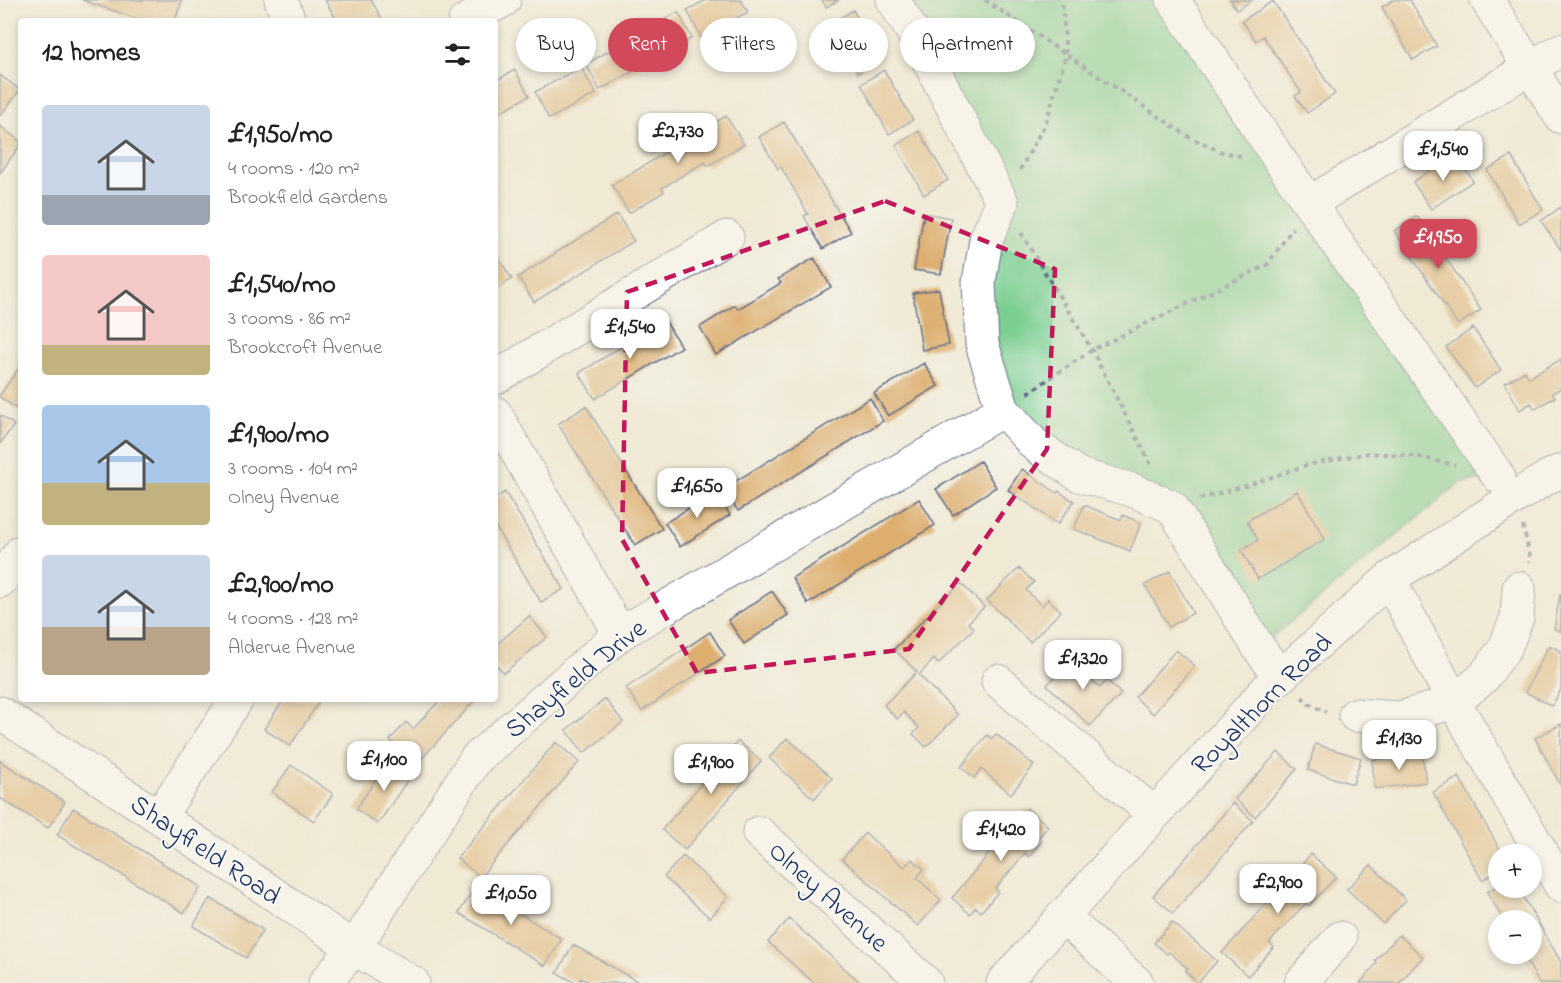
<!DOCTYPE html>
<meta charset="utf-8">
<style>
body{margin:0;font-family:"Indie Flower",sans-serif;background:#f2f2f2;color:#222;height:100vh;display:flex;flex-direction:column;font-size:22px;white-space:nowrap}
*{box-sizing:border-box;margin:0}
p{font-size:20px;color:#767676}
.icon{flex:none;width:33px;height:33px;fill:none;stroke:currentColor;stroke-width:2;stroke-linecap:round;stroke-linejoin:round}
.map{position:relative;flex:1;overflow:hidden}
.details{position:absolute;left:18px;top:18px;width:480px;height:684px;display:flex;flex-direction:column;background:#fff;border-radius:6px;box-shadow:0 3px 9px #0003}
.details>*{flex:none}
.guide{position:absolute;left:516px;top:18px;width:570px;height:54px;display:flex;gap:12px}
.fabs{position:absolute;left:1488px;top:844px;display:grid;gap:12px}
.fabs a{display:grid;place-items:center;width:54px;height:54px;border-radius:50%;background:#fff;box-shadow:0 3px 9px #0003;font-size:30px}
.price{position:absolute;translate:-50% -51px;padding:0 14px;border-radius:12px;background:#fff;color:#222;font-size:20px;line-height:39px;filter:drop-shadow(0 2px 3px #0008)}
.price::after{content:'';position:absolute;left:50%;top:36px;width:18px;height:14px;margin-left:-9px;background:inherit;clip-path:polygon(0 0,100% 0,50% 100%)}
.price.active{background:#d1495b;color:#fff}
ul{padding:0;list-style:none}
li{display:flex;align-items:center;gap:18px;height:150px;padding:0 24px}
li span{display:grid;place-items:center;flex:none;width:168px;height:120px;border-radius:6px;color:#555}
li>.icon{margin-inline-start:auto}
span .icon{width:72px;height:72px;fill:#fffc;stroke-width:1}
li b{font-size:26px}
h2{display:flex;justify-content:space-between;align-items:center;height:72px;padding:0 24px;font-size:26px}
.chip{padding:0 21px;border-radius:27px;background:#fff;box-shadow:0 3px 9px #0003;font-size:21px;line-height:54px}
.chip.active{background:#d1495b;color:#fff}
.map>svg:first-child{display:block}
.green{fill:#7ace91;stroke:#4a7e78;stroke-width:1.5}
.building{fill:#ddae6e}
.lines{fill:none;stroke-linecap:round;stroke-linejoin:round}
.minor-casing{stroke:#667088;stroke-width:35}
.path{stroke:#667088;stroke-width:4;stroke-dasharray:4.5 4.5;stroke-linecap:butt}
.minor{stroke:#fff;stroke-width:33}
.marked{fill:none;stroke:#c2185b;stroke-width:4.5;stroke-dasharray:12 8;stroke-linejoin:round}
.labels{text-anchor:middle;stroke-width:4.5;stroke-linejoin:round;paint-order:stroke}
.street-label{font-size:27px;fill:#1b2f5e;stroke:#f6f6f2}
</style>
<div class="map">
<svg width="1561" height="983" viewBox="0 0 1561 983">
<rect width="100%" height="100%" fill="#f6f6f2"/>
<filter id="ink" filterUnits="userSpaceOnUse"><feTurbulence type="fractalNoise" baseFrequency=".0167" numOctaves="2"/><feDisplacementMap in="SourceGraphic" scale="12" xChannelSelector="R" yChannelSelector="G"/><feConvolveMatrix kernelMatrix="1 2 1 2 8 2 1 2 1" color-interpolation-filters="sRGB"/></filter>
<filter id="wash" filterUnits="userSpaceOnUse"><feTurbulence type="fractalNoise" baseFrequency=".008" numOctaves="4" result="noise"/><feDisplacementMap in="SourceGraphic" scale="24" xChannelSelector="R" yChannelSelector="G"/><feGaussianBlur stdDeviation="1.35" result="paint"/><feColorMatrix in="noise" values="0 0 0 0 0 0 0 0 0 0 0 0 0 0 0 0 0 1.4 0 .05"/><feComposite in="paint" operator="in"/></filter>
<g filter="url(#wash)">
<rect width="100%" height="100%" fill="#f0ead6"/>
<path class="green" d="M899,0h275l324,476 -38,7 -201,165 -87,-141 -137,-62 -53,-101 20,-142z"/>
<g id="blocks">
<path class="building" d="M82,0h100l-7,21h-31z
M325,0h46l12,21h-55l7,-4z
M706,0h35l7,12 -47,25 -14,-27z
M822,0h17l-13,7z
M1230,0h22l-15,10z
M1393,0h17l27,46 -24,14 -31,-53z
M1273,1l62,93 -28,19 -12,-17 6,-4 -38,-56 -7,5 -14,-20z
M853,10l29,49 -24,14 -28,-49z
M678,12l14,26 -92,52 -14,-26z
M581,67l15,27 -47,25 -14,-27z
M515,70l14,26 -34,19v-34z
M884,70l29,50 -24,14 -28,-50z
M0,75l20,15 -19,25 -1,-1z
M726,116l18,28 -36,22 -3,-4 -22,13 -21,13 2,4 -35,21 -17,-28z
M784,122l67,110 -28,17 -19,-33 4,-2 -27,-47 -3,2 -19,-32z
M0,126l21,16v2l-21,29z
M919,131l29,49 -24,15 -28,-50z
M1455,154l18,27 -42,28 -18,-27z
M1511,156l32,54 -24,14 -32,-54z
M1561,207v43l-20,-29z
M924,213l27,5 -10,56 -27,-4z
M617,214l17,27 -100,61 -16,-25z
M1417,216l64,94 -23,15 -64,-94z
M495,252l17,27 -17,11z
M814,258l17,29 -115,68 -16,-28 35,-22 3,4 43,-26 -3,-4z
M939,289l10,56 -27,5 -9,-57z
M665,320l16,27 -86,52 -16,-26z
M1473,328l28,42 -26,18 -29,-41z
M1561,359v29l-9,5 3,4 -20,12 -4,-6 -11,7 -15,-27 20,-12 4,7z
M924,363l14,23 -50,30 -14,-23z
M21,365v47l-21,-15v-2z
M870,398l13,23 -145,90 -15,-22z
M586,406l76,123 -27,16 -77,-121z
M0,415l14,10 -14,19z
M980,461l16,26 -43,28 -17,-26z
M1022,469l35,24 1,-2 16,10 -16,23 -50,-34z
M1297,491l28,48 -67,40 -17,-29 17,-10 -11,-19z
M505,492l59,97 -23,13 -46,-76v-28z
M715,492l15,23 -50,32 -15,-24z
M919,499l16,26 -127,79 -16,-26z
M1084,505l37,15 2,-5 18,8 -11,28 -56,-22z
M1019,568l15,14 -8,8 16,16 6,-7 13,12 -31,31 -43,-42z
M1170,571l23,42 -24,14 -24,-42z
M961,583l23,24 -16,16 6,5 -36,36 -4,-5 -15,16 39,40 -32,32 -13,-13 6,-6 -15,-16 -7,7 -13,-14 33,-33 -23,-23z
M772,591l16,24 -44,29 -16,-24z
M1560,595h1v36l-7,-2z
M529,616l18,21 -43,36 -9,-10v-17z
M710,632l15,24 -83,55 -16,-23z
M1549,645l12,6v38l-9,17 -27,-14z
M1176,650l19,16 -42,48 -18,-17z
M1078,653l11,11 -7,7 18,17 7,-8 14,14 -31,32 -43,-41z
M284,699h31l4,3 -29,44 -26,-17z
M441,699h35l-59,65 -27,-24 16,-18 7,7z
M605,699l18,23 -39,31 -18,-23z
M1561,724v62l-26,-48z
M996,734l38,31 -23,29 -30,-25 -7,9 -13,-11 26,-32 5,4z
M787,738l45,40 -18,21 -45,-41z
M738,741l23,20 -76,89 -23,-20z
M556,742l23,20 -99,115 -23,-19z
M1315,744l46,14 -8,26 -45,-14z
M1278,752l19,17 -42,48 -20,-18z
M1422,753l4,29 -51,7 -3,-29z
M389,760l22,15 -33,49 -22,-15z
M0,761l65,41 -17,26 -48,-30z
M291,765l42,29 -19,27 -42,-29z
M1459,777l44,78h-5v16l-16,9 -49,-88z
M1233,803l20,18 -80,92 -20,-17z
M73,808l128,79 -17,26 -127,-78z
M1027,808l21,18 -10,12 4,3 -13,16 -4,-4 -30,36 3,3 -17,20 -5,-5 -6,7 -18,-16z
M865,833l39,34 8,-8 12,10 -7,9 24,22 -23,26 -76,-67z
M1311,854l25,23 -27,29 -3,-3 -37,40 5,4 -26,29 -26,-23z
M683,856l45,41 -18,21 -46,-41z
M1371,865l35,35 -23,24 -36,-35z
M1498,885v3h20l43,74v21h-22l-16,-29h9v-33h-28l-17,-29z
M475,887l87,52 -17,27 -86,-53z
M210,898l53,32 -17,28 -53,-32z
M789,919l72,64h-47l-46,-41z
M1172,922l45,39 -19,22 -13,-12 3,-2 -19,-17 -2,2 -13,-11z
M1399,935l24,22 -24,26h-39l17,-20 -2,-2z
M573,945l20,11 47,27h-49l-10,-5 -3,5h-2l-19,-10z"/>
</g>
</g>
<g filter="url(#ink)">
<use href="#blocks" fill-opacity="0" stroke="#667088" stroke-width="1.5"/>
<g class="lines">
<defs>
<path id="minor" d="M281,0l8,21
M1173,0l110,165 215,311
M1487,0l74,117
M465,21l39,-21
M1310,203l219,-135 32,-18
M495,378l232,-141
M1003,410l32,35 44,30 53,15 40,17 87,141 21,29
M495,413l125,221
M1389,579l65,123 107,184
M0,581l21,-29
M998,681l156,133
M0,713l159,104 195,131 59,35
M1355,715l45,3 54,-16 29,-24 22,-30 12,-30 2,-30
M159,817l78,-118
M759,833l167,150
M1062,916l75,67
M325,983l29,-35 122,-189 144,-125 383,-224 -21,-66 -3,-62 7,-42 16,-38 -83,-160 -26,-42
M1003,983l265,-295 121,-109 123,-80 36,-22 13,-6
M1301,983l39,-45"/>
</defs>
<use href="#minor" class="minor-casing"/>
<path class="path" d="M985,0l204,137 33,15 19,4
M1020,170l26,-48 20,-67 -4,-55
M1021,233l71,117 59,115
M1028,393l64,-43 175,-85 26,-37
M1200,499l48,-14 59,-20 61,-12 47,3 40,9
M1523,526l7,31 -1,5
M1302,697l7,7 17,8"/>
<use href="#minor" class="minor"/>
</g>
</g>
<path d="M0 0H1561V983H0ZM885,201l170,68 -8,180 -138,200 -212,24 -75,-134 5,-247z" fill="#f0ead6" fill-opacity=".55" fill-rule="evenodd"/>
<path class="marked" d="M885,201l170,68 -8,180 -138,200 -212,24 -75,-134 5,-247z"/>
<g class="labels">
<g class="street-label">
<text transform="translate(575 678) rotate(-39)" y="9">Shayfield Drive</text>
<text transform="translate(1261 703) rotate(-45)" y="9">Royalthorn Road</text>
<text transform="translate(206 849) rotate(34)" y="9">Shayfield Road</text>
<text transform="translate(829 896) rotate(42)" y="9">Olney Avenue</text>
</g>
</g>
</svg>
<div class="fabs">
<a>+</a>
<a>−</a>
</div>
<b class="price" style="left:678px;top:164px">£2,730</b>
<b class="price" style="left:1443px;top:182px">£1,540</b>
<b class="price active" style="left:1438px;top:270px">£1,950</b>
<b class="price" style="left:630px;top:360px">£1,540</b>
<b class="price" style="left:697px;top:519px">£1,650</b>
<b class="price" style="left:1083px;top:691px">£1,320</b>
<b class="price" style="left:1399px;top:771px">£1,130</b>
<b class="price" style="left:384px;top:792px">£1,100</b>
<b class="price" style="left:711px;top:795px">£1,900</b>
<b class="price" style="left:1001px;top:862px">£1,420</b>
<b class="price" style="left:1278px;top:915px">£2,900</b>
<b class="price" style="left:511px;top:926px">£1,050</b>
<div class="guide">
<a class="chip">Buy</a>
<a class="chip active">Rent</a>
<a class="chip">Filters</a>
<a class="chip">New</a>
<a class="chip">Apartment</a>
</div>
<section class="details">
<h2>12 homes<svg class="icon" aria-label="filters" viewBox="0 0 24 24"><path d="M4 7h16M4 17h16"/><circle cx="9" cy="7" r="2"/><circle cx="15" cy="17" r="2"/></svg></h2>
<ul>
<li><span style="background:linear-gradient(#c9d6e8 75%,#9aa5b1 0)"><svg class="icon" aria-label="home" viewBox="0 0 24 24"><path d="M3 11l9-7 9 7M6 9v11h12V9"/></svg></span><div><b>£1,950/mo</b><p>4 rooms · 120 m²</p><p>Brookfield Gardens</p></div></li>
<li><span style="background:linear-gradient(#f6c9c9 75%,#c2b280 0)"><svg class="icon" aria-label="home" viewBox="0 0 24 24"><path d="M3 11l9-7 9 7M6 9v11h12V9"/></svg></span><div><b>£1,540/mo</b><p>3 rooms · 86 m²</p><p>Brookcroft Avenue</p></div></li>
<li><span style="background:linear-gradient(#a9c7e8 65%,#c2b280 0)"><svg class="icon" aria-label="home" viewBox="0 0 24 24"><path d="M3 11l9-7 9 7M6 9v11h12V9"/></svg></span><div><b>£1,900/mo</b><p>3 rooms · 104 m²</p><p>Olney Avenue</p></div></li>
<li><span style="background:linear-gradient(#c9d6e8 60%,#b9a48a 0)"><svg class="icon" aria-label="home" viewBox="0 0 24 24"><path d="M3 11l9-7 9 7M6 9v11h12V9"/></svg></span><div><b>£2,900/mo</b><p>4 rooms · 128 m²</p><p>Alderue Avenue</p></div></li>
</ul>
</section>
</div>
